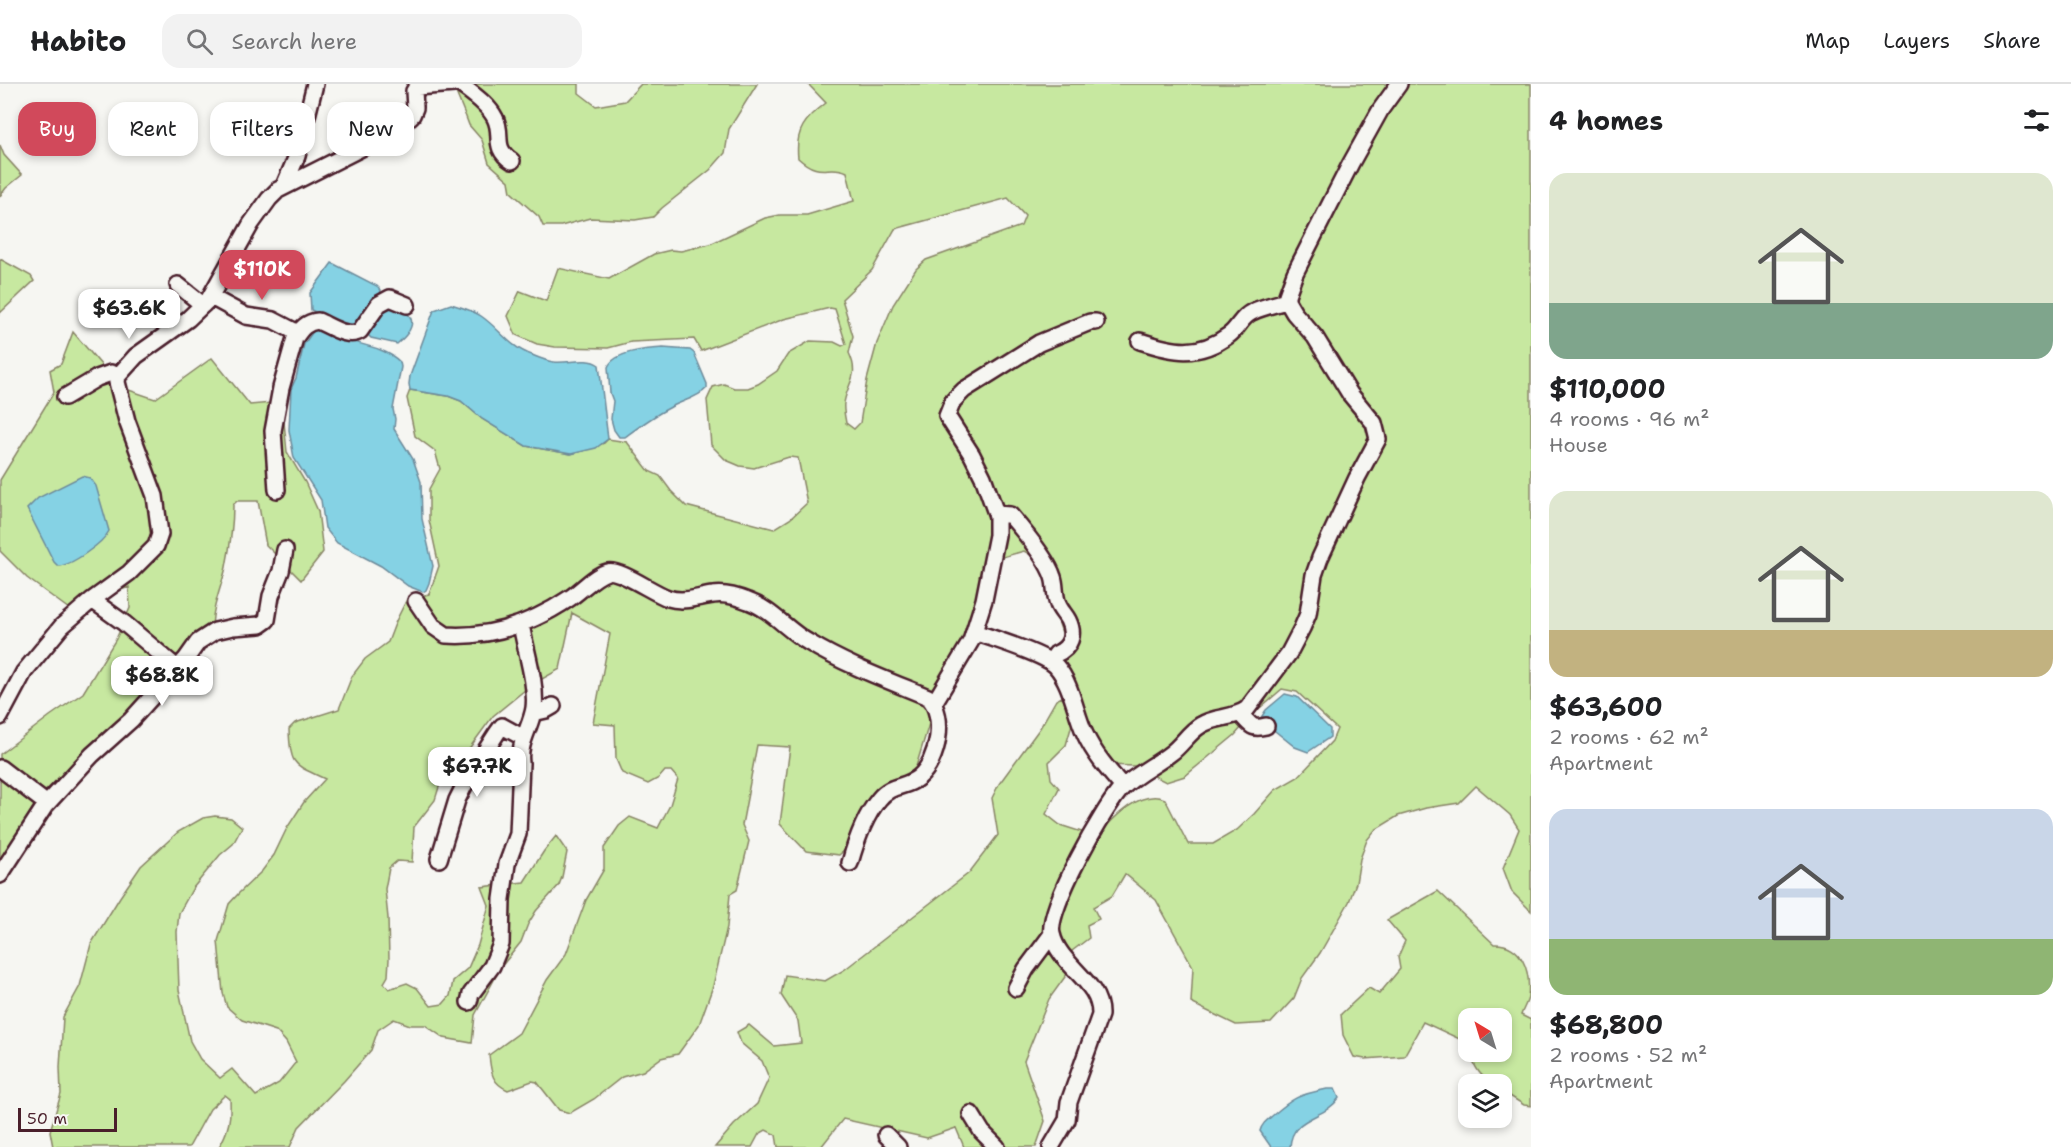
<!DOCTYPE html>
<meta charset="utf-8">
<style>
body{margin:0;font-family:"Shantell Sans",sans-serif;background:#f2f2f2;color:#202124;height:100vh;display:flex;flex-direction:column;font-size:22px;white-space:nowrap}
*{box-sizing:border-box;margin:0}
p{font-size:20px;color:#757577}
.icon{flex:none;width:33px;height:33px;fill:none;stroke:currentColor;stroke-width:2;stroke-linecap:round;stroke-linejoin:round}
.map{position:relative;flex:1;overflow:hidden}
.sheet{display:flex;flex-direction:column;background:#fff;width:540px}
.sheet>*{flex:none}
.guide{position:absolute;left:18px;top:18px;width:570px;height:54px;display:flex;gap:12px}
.needle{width:39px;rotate:322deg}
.tools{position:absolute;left:1458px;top:924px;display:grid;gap:12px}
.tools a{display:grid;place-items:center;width:54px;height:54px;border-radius:12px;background:#fff;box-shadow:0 3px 9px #0003;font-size:30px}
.scale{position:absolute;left:18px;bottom:15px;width:99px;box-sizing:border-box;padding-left:6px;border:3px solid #4a1f2b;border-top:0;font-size:16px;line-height:21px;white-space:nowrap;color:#4a1f2b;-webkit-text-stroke:4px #f6f6f2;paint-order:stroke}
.price{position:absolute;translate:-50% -51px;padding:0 14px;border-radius:12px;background:#fff;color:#222;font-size:20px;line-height:39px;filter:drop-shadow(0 2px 3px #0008)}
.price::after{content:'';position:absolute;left:50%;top:36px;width:18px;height:14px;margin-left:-9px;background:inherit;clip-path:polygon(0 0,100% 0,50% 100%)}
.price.active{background:#d1495b;color:#fff}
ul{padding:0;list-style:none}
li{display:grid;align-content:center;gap:12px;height:318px;padding:0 18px}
li span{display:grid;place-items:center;height:186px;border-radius:18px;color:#555}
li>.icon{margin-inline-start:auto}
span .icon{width:108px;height:108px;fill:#fffc;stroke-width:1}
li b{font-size:26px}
h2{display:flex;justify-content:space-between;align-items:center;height:72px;padding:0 18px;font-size:26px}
.tag{padding:0 21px;border-radius:18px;background:#fff;box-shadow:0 3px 9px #0003;font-size:21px;line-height:54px}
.tag.active{background:#d1495b;color:#fff}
header{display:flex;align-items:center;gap:36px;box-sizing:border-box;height:84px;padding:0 30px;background:#fff;border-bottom:2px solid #e0e0e0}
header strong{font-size:28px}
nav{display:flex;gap:33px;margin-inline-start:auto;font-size:21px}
.search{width:420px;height:54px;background:#f2f2f2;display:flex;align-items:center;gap:15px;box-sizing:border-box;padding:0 21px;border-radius:18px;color:#757577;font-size:22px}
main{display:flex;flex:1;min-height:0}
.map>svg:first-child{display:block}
.green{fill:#c7e8a0;stroke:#888466;stroke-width:1.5;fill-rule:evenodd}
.water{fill:#85d2e4;stroke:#6d8a9a;stroke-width:1.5}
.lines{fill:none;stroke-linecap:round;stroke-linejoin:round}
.minor-casing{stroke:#4a1f2b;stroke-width:20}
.minor{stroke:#f6f6f2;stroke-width:15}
</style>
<header>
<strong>Habito</strong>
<div class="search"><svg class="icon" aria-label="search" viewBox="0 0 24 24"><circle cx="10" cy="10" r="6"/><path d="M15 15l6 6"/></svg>Search here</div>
<nav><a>Map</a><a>Layers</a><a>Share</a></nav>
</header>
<main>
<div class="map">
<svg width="1531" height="1063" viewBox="0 0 1531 1063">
<rect width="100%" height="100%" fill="#f6f6f2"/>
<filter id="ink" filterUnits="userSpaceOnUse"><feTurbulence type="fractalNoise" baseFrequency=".0167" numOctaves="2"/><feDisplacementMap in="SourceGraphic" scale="12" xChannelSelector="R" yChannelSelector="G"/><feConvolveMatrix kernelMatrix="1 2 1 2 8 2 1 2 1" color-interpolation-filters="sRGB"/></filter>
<g filter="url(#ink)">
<path class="green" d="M455,0h124v9l17,13 29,-5 16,-17h116l-28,45 -4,24 -15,17 -48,38 -9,9 -18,3 -45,-2 -29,8h-18l-4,-9 -28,-25 -2,-11 -20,-18 -7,-23 -13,-15 -3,-8 -9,-22z
M808,0h723v827l-19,-19 -9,-24 16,-39 -9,-14 -34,-29 -17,17 -33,5 -28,8 -23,14 -8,10 -7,19 -4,24 -7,19 -29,51 -18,25 -8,20 -23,25 -35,2 -45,-22 2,-36 -37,-67 -31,-26 -13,22 -19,11 6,12 -12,6 2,13 -17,13 3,12 -26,36 -25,62 21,60 -9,26h-72l-8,-19 -29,10 -84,-19 -22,28h-43l-2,-12 -10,-5 -7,4 -7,13h-37l19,-22 23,-21 12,-26 -7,-17 -21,-18 -4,-11 12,-7 25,21 27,-3 -3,-22 -17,-26 4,-20 40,6 19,-11 125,-97 29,-38 -6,-37 7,-14 41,-56 16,-28 6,-3 11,24 -7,24 -17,17 2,17 8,9 -13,26 14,11 37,12c14,-17 43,-49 68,-38l23,45h25l24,-14 17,-16 21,-24 23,-13 34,-36 5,-12 -40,-37 -15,-3 -28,24 -19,22 -29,24 -21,17 -19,6 -32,-16 -26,-1 -51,-105 7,-21 -15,-46 -2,-29 -23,-13 -40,11 -15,65 -31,67 -23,76 -30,32 -22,32 -24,21 -33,-4 -26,-27 10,-77 -33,-2 -15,80 7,16 -12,49 -7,4 -3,33 -14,59 -14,39 -21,29 -17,4 -18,13 -21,6 -28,22 -24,14 -11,-3 -22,-28 -5,-1 -24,9c-17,-7 -17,-19 -19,-35l30,-22 28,-53 19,-26 20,-54 18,-31v-21l15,-22 11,-9 28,11 12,-23 8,-26 -7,-8h-6l-6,7 -11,6 -26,-11 -6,-14 -1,-34 -22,-2 17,-89 -38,-21 -12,56 -29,16 -38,31 -25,34 -19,5 -14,45 -21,27 -2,35 -15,-1 -8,7 -4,21 3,29 1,41 -1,17 -4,7 5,6 18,-6 10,5 14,18 12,-2 7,-8 3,-15 15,-13 10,-23 11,-40 -7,-18 42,-5 20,-31 12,-15 11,16 -5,25 -3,8 -23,26 -8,13 -7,18 -20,25 -26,48 -3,28 -28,-5 -19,-13h-15l-16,-6 -16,11 -7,20 -27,31 -45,46 -9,20h-71c10,-17 12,-29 11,-48l-5,-4 -15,14 -21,38h-136l-3,-16 11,-37 -1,-27 3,-50 17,-31 11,-42 29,-47 21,-31 37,-34 25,-14 12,-2 16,2 11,9 -9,17 -13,11 -27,33 -14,25 -2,19 2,58 11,51 10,18 20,19 12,-9 24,27 23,-13 17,-21 -10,-20 -10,-11 -34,-11 -15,-13 -4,-14 -5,-52 11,-37 10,-11 23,-22 12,-16 13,-27 17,-26 21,-23c-31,-15 -35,-12 -36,-50l6,-6 44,-14 13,-33 13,-17 23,-17 8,-21 11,-22 22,-5 10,-28 -10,-46v-31l11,-20 -5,-18 -20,-15 -8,-38 3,-8 38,6 13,5 21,18 44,27 45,8 33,-11 4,-4 19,3 22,29 11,5 11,15 15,15 88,23 16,-10 17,-16 -9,-45 -9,-1 -35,11 -14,-2 -14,-6 -15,-15 -4,-45 6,-13 11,-3 10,4h14l10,-4 19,-13 11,-17 22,-13 24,1 8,4 4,-2 -11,-35 -5,-1 -46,11 -83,32 -7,-12 -63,3 -23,6 -53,-1 -18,-3 -21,-9 -8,-19 12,-25 26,10 12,-33 51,11 45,-25 17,-4 10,1 29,-7 55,-26 15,-3h27l47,-14 -7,-29c-19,-9 -26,7 -49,-14 -3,-28 7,-39 28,-55zM1008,114l17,18 -4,10 -95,34 -10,9 -23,36 -16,38 -10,37 -7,43 -6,6 -8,-6c-1,-6 -3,-14 -2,-20 4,-22 16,-27 5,-50l4,-17 -11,-37 30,-29 23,-41z
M0,61l4,10 18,20 -16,13 -6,8z
M0,175l31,17 3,5 -34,32z
M73,248l47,55 35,12 57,-41 38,47 32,-3 5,50 18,30 13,29 5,41 -22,28 -35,-35 -8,-44h-21l-4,4c0,20 -3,42 -7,62 -3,15 -16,46 -13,60l-69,70 -104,99 -26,42 -14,28v-112l50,-38 33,-23 33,-54 14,-31 -1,-21 -60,22 -42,-31 -27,-27v-71l54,-88 -4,-22 11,-6z
M1438,807l56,53c28,-1 37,27 34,53 -1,6 -5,12 -7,18l10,5v86l-7,-1 -22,-14v-7c-24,0 -30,-25 -38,-43l-41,-19 -19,34 -39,3 -11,-2 -11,-22 -2,-21 28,-26 10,6 21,-25 -2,-12 7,-16 -18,-21zM1468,934h34v34h-34z"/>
<path class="water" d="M332,179l45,23 4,4 -1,5 -22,32 -9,2 -38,-19 -1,-17z
M451,220c10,3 21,6 30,12 18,12 29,32 51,39 7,3 14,6 22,7 14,2 33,-6 45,3l9,74 -12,9 -25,6 -45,-8 -44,-27 -21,-18 -13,-5 -38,-6 -1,-6 1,-8 24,-66z
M385,221c28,5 37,18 12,39l-26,-6 -5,-5z
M318,245c8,3 15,7 23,9 19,7 44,9 59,24l1,5 -8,42 2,10 -1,10 19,30 8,23 1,37 11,47 -4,17 -3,7 -3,2 -15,-6 -27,-20 -44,-23 -12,-15 -4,-28 -27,-42 -5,-28 2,-41 5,-11 8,-34 10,-14z
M663,264l27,2 4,3 13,31v4c-9,10 -26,13 -38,20 -16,8 -29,18 -44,29h-6l-5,-7 -3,-11 2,-18 -3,-8 -2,-26c7,-16 39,-18 55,-19z
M82,392l8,2 6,8 13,45c-6,12 -38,35 -51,35l-4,-4 -27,-53 11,-11z
M1285,610l12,3 33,32v8l-22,15 -13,-5 -35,-28 6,-9z
M1327,1005h8l4,9c-15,22 -47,17 -49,49h-19l-11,-16c2,-7 6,-10 12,-15 22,-19 26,-21 55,-27z"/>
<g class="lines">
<defs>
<path id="minor" d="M460,0c12,10 28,20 35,34 9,17 -4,29 17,43
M284,102l13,-30 18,-72
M178,201l25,20
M211,213l35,19 27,4 25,13
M1140,257c33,11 58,17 89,-6 9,-6 12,-18 23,-23 10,-5 24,-8 35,-11
M65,313l32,-19 14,-5 7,3
M277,406l-4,-59 8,-43 14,-50c6,-9 11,-16 23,-17 12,5 30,18 42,10l19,-27 11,-6 17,7
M996,430l14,1c12,14 38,45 43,62 3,8 1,17 5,27 2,6 7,10 10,16 7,14 3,28 -12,34l-5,8
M92,516l32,23 53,45
M416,517l17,25 13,9c45,3 87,-12 124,-37 12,-8 24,-22 37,-26 12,-4 46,21 61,26 16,5 30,-1 45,-3 11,-2 25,2 35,6 23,8 39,29 60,41 38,23 79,38 120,55 19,18 10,64 -9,80 -14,12 -27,6 -40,22 -15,18 -23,42 -29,64
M974,548c18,6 70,22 82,34 16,18 19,47 29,68 9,20 24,37 38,53
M934,619l37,-62 13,-41 13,-65v-19l-14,-39 -11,-22 -25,-39 6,-15 11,-11 75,-47 51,-21h6
M533,629l13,-3 7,-4
M1240,630c11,10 10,16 26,12
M0,633l24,-45 38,-46 30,-26 37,-27 27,-27 4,-12 -5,-38 -28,-75 -10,-39 1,-6 18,-20 52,-37 21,-20 42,-75 18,-25 9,-9 117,-59 17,-16 3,-7 -1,-17 3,-4 37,-3
M0,684l47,36
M439,775l18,-59 11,-22 29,-45 5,-7 22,12
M0,791l45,-69 47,-51 39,-35 55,-61 12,-17 17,-11 18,-4 27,-2 7,-5 4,-24 10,-25 4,-21
M1016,904l10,-19 26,-35
M469,918l2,-8 21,-28 9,-22 1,-45 5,-35 11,-30 3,-71c-3,-20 10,-36 13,-55 3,-24 -9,-59 -13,-84
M971,1030l11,18 15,15
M886,1051l12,12
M1051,1063l16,-27 2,-18 31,-87c1,-34 -41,-49 -48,-81 -6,-24 52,-127 70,-146 14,-14 34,-23 49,-35 11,-8 18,-21 30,-28 14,-9 33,-6 46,-16l42,-56 13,-25 6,-14 6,-39 6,-17 37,-80 21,-39 -4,-16 -24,-29 -35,-57 -21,-24 -7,-12v-6l8,-22 56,-110 30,-54 18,-25"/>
</defs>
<use href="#minor" class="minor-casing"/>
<use href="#minor" class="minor"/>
</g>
</g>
</svg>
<div class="tools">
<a><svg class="needle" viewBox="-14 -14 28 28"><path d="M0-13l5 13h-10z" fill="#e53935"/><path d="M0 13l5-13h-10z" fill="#757577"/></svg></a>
<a><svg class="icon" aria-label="layers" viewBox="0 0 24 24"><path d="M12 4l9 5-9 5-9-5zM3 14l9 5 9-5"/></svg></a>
</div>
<div class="scale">50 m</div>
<b class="price active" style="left:262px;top:217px">$110K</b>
<b class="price" style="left:129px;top:256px">$63.6K</b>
<b class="price" style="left:162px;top:623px">$68.8K</b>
<b class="price" style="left:477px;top:714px">$67.7K</b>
<div class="guide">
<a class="tag active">Buy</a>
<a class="tag">Rent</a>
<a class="tag">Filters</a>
<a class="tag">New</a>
</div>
</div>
<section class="sheet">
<h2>4 homes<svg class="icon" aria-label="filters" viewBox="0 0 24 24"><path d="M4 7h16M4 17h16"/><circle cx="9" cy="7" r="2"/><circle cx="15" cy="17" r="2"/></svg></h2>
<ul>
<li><span style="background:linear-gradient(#dfe7d0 70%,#7fa58c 0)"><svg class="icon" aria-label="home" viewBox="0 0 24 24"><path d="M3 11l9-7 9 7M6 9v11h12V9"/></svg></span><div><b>$110,000</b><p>4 rooms · 96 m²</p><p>House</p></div></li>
<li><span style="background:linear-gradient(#dfe7d0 75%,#c2b280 0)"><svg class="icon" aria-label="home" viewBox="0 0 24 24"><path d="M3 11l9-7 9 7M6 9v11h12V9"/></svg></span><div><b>$63,600</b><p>2 rooms · 62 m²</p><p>Apartment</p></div></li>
<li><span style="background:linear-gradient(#c9d6e8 70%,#8fb573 0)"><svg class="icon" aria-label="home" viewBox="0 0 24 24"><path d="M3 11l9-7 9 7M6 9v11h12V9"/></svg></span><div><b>$68,800</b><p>2 rooms · 52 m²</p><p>Apartment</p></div></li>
</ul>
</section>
</main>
